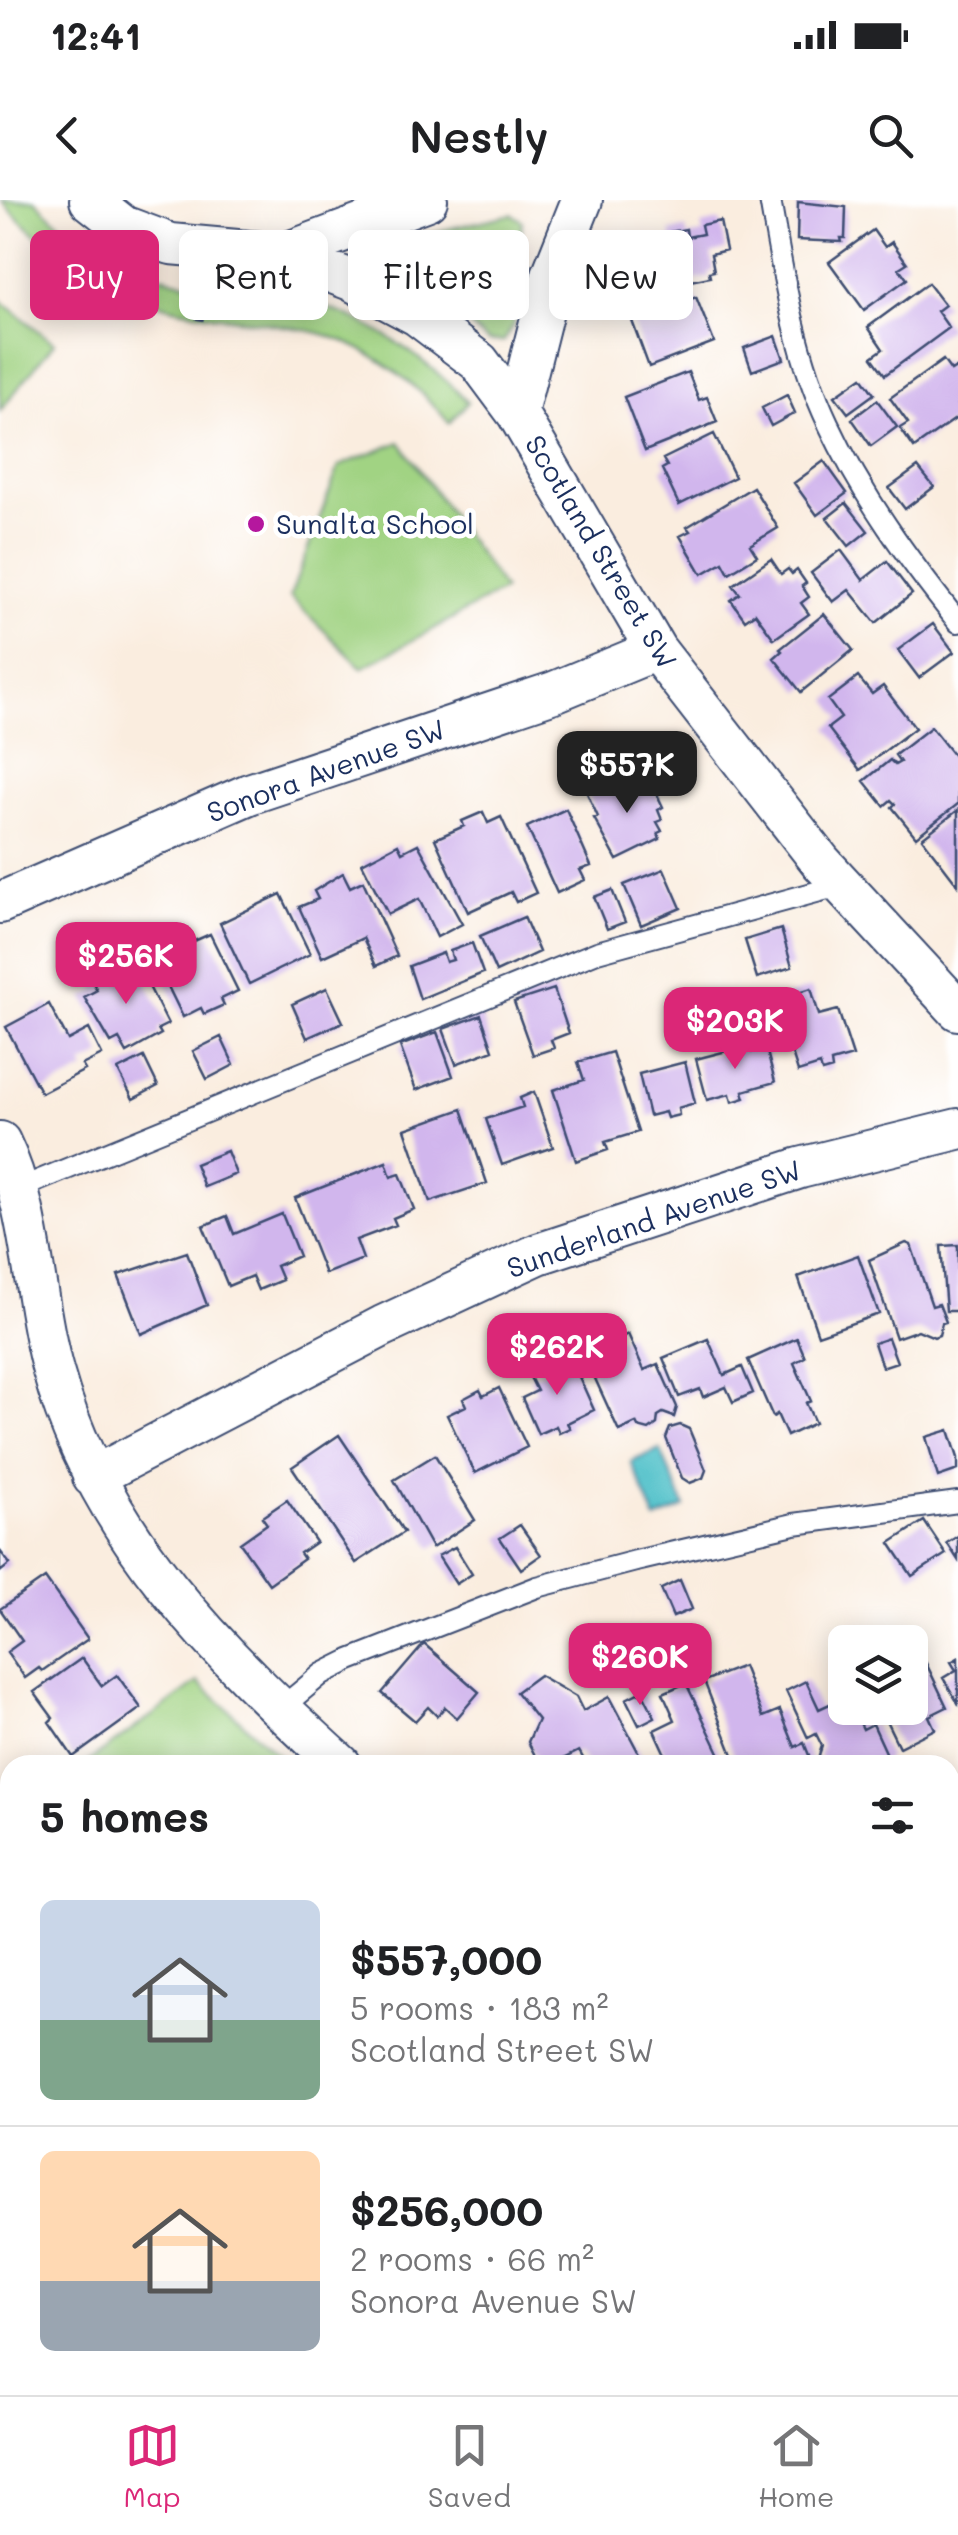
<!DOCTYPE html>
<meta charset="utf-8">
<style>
body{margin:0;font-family:Mali,sans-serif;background:#f2f2f2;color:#202124;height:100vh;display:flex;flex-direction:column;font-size:38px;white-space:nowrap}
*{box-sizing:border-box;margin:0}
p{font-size:32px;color:#757577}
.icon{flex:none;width:55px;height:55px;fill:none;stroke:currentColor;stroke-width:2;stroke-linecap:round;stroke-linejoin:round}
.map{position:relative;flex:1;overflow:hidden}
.side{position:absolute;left:0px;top:1555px;width:960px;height:640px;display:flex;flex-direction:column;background:#fff;border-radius:30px 30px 0 0;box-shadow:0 5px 25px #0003}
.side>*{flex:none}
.banner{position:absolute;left:30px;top:30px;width:900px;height:90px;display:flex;gap:20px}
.controls{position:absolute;left:828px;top:1425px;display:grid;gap:20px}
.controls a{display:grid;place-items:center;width:100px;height:100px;border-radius:15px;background:#fff;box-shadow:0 5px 25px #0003;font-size:50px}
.price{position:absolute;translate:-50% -85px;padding:0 22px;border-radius:20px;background:#db2777;color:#fff;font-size:32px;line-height:65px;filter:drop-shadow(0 2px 5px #0008)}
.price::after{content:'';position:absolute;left:50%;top:60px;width:30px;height:22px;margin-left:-15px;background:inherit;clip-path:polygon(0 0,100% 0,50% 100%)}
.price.current{background:#222;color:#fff}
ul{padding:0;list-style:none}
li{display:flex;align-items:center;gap:30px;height:250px;padding:0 40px}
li+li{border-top:2px solid #e0e0e0}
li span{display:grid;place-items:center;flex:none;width:280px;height:200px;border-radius:15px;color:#555}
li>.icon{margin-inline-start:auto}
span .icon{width:120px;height:120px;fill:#fffc;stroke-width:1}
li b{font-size:42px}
h2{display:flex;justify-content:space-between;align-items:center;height:120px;padding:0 40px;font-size:42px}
.pill{padding:0 35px;border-radius:15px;background:#fff;box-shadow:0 5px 25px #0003;font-size:35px;line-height:90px}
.pill.current{background:#db2777;color:#fff}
.status{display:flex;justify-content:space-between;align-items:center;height:70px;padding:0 50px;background:#fff;direction:ltr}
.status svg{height:28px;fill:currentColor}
header{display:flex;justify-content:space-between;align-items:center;height:130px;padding:0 40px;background:#fff;font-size:45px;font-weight:600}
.tabs{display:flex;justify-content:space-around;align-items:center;height:140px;border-top:2px solid #e0e0e0;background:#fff;font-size:28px;color:#757577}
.tabs a{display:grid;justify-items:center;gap:5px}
.tabs .current{color:#db2777}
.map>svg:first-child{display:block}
.green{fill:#a1d383;stroke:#5e8170;stroke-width:2.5}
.water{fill:#55c2cb;stroke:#387894;stroke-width:2.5}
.building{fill:#d1b6ed}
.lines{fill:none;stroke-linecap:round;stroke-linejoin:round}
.lane-casing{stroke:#3c4c71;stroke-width:24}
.street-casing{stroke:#3c4c71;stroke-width:44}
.secondary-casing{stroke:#3c4c71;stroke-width:59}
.highway-casing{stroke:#3c4c71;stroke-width:59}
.path{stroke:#3c4c71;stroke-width:6;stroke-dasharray:8 8;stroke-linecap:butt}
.lane{stroke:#fff;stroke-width:20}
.street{stroke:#fff;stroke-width:40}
.secondary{stroke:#fff;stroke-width:55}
.highway{stroke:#fff;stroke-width:55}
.poi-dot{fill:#b5179e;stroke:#fff;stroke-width:4}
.labels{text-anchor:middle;stroke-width:9;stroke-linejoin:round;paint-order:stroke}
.poi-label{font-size:28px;fill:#1b2f5e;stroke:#fff;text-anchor:start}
.street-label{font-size:28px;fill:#1b2f5e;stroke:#fff}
</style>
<div class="status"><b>12:41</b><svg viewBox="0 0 49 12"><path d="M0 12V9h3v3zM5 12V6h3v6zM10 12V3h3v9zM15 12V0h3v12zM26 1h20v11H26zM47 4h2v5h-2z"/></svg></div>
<header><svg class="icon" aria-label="back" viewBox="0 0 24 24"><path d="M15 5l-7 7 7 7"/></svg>Nestly<svg class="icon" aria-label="search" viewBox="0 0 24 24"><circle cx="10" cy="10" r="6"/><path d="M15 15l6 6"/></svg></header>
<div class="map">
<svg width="958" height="2195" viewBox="0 0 958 2195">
<rect width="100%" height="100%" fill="#fff"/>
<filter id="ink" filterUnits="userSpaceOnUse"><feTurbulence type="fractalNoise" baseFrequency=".01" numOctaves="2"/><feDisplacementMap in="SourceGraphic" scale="20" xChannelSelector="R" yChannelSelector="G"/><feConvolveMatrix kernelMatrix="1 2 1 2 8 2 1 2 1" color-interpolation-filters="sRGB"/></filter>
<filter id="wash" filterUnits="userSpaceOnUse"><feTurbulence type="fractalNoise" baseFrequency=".0048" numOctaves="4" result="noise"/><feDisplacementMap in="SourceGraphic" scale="40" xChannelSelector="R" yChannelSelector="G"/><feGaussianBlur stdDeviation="2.25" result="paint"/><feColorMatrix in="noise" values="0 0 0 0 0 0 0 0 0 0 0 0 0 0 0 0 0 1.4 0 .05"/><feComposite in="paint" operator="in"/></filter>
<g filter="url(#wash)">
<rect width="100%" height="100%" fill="#faeddf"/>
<path class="green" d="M1,0h34c48,49 79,63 144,81 17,5 34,12 52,14 27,3 58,1 84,9 61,18 110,54 153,98l-19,21c-30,-38 -77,-74 -123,-88 -52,-15 -107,-15 -159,-29 -65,-18 -121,-56 -166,-106z
M512,14l10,7 -7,55 -1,49 -10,16h-16l-32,-28 -78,-50 2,-13 8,-7z
M0,100l54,43 -54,68z
M400,242l104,148 -142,78 -72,-71 49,-131z
M198,1482l91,83h-205l7,-5z
M10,1620v188l-10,-22v-159z
M176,2185h184l7,10h-187z"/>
<path class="water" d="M660,1249l25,58 -29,13 -25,-58z"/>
<g id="blocks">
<path class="building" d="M798,2l48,5 -1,31h-4l1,4 -45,-2z
M720,21l6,29 -15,4 3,17 -5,1 1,5 -45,9 -1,-5 -10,2 -8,-39 26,-6 -2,-6 16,-3 1,8 16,-3 -2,-9z
M873,30l12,17 7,-5 15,21 -8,5 8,11 -43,31 -35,-48z
M928,83l17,22 -8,6 12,17 -64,47 -13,-18 11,-8 -15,-22z
M696,97l18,45 -65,25 -17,-46z
M776,136l8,23 -32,12 -8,-23z
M943,160l8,11 5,-3 2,3v46l-44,31 -14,-20 8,-5 -18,-25z
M688,172l11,28 8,-3 10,25 -72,29 -21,-54z
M862,177l12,17 -26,19 -13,-17z
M787,195l8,18 -24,13 -9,-18z
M877,200l20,27 -26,19 -19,-27z
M714,234l21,43 -56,28 -17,-36 5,-3 -4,-7z
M824,261l23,32 -30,22 -23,-32z
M918,267l16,20 -29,22 -16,-21z
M753,287l25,41 -28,17 7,11 -28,17 -6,-11 -21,12 -22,-38 10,-5 -3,-4z
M846,303l22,28 -19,15 -22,-28z
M841,350l22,30 24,-19 25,33 -36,29 -27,-33 -16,12 -22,-29z
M771,359l10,15 7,-5 4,5 5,-4 9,13 -4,3 7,11 -8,6 8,11 -35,25 -19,-26 -10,7 -14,-20 9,-6 -7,-9z
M824,414l29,36 -52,42 -27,-34 8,-7 -2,-2z
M933,424l21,28 -35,26 -21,-28z
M858,477l14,17 11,-8 32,42 -55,42 -32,-42 13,-10 -13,-18z
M931,527l27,34v43l-42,33 -24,-30 3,-3 -4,-4 -7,6 -20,-25 26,-21 5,5 5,-3 -5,-7z
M637,578l6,13 10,-5 10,21 -5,3 4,10 -5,2 5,9 -4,2 2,6 -43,21 -23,-42 4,-1 -11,-24 21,-11 4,7z
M566,609l25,57 -11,4 5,10 -28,13 -30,-66z
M958,610v75l-36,-47z
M483,612l5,11 13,-6 35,76 -20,9 -5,-10 -43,20 -33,-73 29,-13 -2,-5z
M398,644l4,8 16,-8 44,80 -25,13 -18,-38 -31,15 -26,-51z
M664,669l17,39 -40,17 -17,-40z
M343,673l7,14 13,-6 34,75 -21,10 -13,-28 -41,19 -23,-50 19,-8 -4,-8z
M612,690l13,32 -18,7 -13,-32z
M281,694l29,60 -61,30 -29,-61z
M524,717l15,35 -43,20 -16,-36z
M781,729l11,38 -35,11 -12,-38z
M210,734l28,57 -17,8 3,6 -20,9 -3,-6 -18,9 -27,-55 14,-7 -4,-8 23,-11 3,6z
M472,743l11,30 -63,26 -11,-33 34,-13 3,9 7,-2 -3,-9z
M136,761l32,63 -10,5 3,5 -34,19 -8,-14 -8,4 -27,-46 13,-7 -9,-16 14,-8 6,10z
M327,788l16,34 -36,16 -15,-34z
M811,788l8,27 19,-5 15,46 -22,6 1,7 -10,3 -2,-7 -22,7 -23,-72z
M554,789l15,44 -18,7 3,8 -21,7 -19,-53z
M49,804l19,36 21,-11 13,26 -20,10 3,5 -44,23 -35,-66z
M481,815l12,35 -37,14 -13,-35z
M437,832l16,44 -37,14 -16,-44z
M221,837l13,28 -27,14 -14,-28z
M750,845l2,7 14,-4 9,34 -32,9 2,7 -13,4 -2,-8 -23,6 -11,-41z
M612,852l26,80 -33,10 3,8 -32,11 -23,-71 31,-10 -6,-18z
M144,857l14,29 -25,13 -15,-29z
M685,862l10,41 -17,5 1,7 -12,3 -2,-6 -16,4 -10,-42z
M534,892l19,55 -51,18 -16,-46 37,-12 -3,-9z
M462,909l25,74 -57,19 -25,-73z
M227,951l9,23 -32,13 -9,-23z
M386,962l5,15 9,-3 14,35 -21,9 3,7 -40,15 7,19 -38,15 -30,-76z
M282,1014l17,42 -23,10 6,14 -24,10 -6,-14 -24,10 -25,-60 24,-10 7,18z
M906,1043l5,2 21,61 7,-2 7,18 -4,1 -3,12 -5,2 -16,-7 -22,8 -27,-78z
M958,1045v66h-12l-5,-65z
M187,1052l20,53 -66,29 -23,-59z
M858,1055l21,59 -61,21 -20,-58z
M628,1134l16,36 14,-6 19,43 -3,10 -11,-4 -5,3 -1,8 -8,6 -11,-3 -2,-4 -17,8 -32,-70 13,-7 -4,-8 7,-9 7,-1 6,4z
M797,1138l8,19 -11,6 17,38 -5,2 9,20 -28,13 -10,-22 -4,3 -25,-57z
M888,1138l9,24 -15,5 -8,-24z
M708,1139l16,36 18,-8 11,26 -20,9 -7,-15 -23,10 -3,-8 -21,8 -16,-39z
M571,1159l23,51 -27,13 3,5 -11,5 -3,-7 -18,8 -16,-36 15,-7 -7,-14z
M499,1188l28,59 -52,26 -28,-58 19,-9 -3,-7 17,-9 3,6z
M680,1225l9,4 17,41 -3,8 -13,5 -8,-5 -16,-40 4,-10z
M949,1230l9,28v12l-20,7 -12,-40z
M339,1235l65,97 -48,31 -64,-96z
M435,1255l40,65 -43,28 -38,-68z
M287,1300l29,42 -16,11 4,6 -35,25 -29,-41 27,-19 -5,-7z
M924,1321l22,33 -34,22 -22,-33z
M520,1325l21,30 -20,14 -21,-31z
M958,1336v24l-11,-17z
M455,1347l17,27 -16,10 -18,-28z
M0,1351l10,13 -10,8z
M45,1378l43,61 -46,32 -3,-3 -14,10 -18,-26 15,-11 -22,-32z
M680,1380l12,29 -19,8 -12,-28z
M424,1444l55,48 -22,26 -12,-11 -8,9 -9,-9 -13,14 -33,-28z
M82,1458l20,28 15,-11 24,33 -68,49 -24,-35 4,-4 -19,-26z
M958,1458v45l-15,-25 13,-8 -5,-8z
M926,1463l21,44 -18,9 6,13 -36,18 -19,-39h30v-37z
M743,1466l20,51 17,-7 15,37 9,-4 9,22h-76l-33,-84z
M539,1475l37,22 7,14 26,-14 33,62 -11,6h-44l-8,-14 -28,14h-11l-12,-23 10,-22 -22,-28z
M806,1481l13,28 26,-12v11h8l10,21 10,-5 16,35 -4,1 2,5h-63l-5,-10 3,-9 -6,-12 -8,4 -22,-47z
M686,1483l37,78 -10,4h-43l-16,-35 21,-10 -12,-27z
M642,1491l13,26 -16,8 -13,-26z
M958,1746v26l-8,-16v-6z
M950,1786l8,18v10l-8,4z
M950,1901l8,12v21l-8,6z
M426,2185h45l-14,10h-24z
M584,2185h42l7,10h-42z"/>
</g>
</g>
<g filter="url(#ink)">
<use href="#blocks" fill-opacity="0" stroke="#3c4c71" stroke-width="2.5"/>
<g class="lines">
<defs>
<path id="lane" d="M770,0c13,74 25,154 58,223 34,73 80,136 130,199
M18,989l579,-237 245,-67
M280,1509l42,-35 28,-14 187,-73 99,-26 158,-37 164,-22
M950,2022l8,13
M394,2185l7,10"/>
<path id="street" d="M90,0l33,26 48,18 112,10 68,26 66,35 62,47 38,51 139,237 165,212 137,148
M283,54l144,-54
M517,213l35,-138 30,-75
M0,703l249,-109 305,-102 102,-42
M0,942c34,69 32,155 53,229 45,164 166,283 288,394
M93,1277l290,-151 155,-72 262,-86 158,-39
M950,1647l8,-5"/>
<path id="secondary" d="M942,2195l16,-11"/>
<path id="highway" d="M0,1995l10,24
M81,2185l4,10"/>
</defs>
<use href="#lane" class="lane-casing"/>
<use href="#street" class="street-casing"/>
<use href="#secondary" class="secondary-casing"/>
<use href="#highway" class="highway-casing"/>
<path class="path" d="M196,117l13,2 6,-27
M752,2185l28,4 9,6
M732,2195l2,-10"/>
<use href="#lane" class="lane"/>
<use href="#street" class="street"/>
<use href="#secondary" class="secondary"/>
<use href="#highway" class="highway"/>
</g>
</g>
<circle class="poi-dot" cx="256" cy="324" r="10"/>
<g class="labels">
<g class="poi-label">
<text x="276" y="334">Sunalta School</text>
</g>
<g class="street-label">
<text transform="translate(601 352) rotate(59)" y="10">Scotland Street SW</text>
<text transform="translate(326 571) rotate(-20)" y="10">Sonora Avenue SW</text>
<text transform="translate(654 1019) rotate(-19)" y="10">Sunderland Avenue SW</text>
</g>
</g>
</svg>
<div class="controls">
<a><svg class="icon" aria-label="layers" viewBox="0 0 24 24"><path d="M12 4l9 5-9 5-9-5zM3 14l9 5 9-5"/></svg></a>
</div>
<b class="price current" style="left:627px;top:616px">$557K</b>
<b class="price" style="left:126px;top:807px">$256K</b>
<b class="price" style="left:735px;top:872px">$203K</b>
<b class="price" style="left:557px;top:1198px">$262K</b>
<b class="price" style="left:640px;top:1508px">$260K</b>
<div class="banner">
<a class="pill current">Buy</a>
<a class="pill">Rent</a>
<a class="pill">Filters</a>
<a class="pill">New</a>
</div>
<section class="side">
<h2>5 homes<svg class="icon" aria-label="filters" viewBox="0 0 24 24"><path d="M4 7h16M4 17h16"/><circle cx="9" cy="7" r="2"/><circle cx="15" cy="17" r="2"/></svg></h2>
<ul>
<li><span style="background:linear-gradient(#c9d6e8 60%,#7fa58c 0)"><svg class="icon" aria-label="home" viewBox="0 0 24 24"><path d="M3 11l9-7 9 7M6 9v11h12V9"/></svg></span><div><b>$557,000</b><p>5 rooms · 183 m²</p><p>Scotland Street SW</p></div></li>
<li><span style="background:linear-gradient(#ffd9b3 65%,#9aa5b1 0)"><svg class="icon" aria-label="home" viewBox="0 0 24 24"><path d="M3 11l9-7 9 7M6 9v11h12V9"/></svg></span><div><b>$256,000</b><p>2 rooms · 66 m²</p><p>Sonora Avenue SW</p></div></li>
</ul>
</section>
</div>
<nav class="tabs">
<a class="current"><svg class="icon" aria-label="map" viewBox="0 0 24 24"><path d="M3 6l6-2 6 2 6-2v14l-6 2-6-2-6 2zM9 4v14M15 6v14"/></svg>Map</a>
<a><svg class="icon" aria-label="saved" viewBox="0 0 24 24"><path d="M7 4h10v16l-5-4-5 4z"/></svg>Saved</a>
<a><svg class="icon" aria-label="home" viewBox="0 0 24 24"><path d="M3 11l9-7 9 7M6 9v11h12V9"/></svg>Home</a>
</nav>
